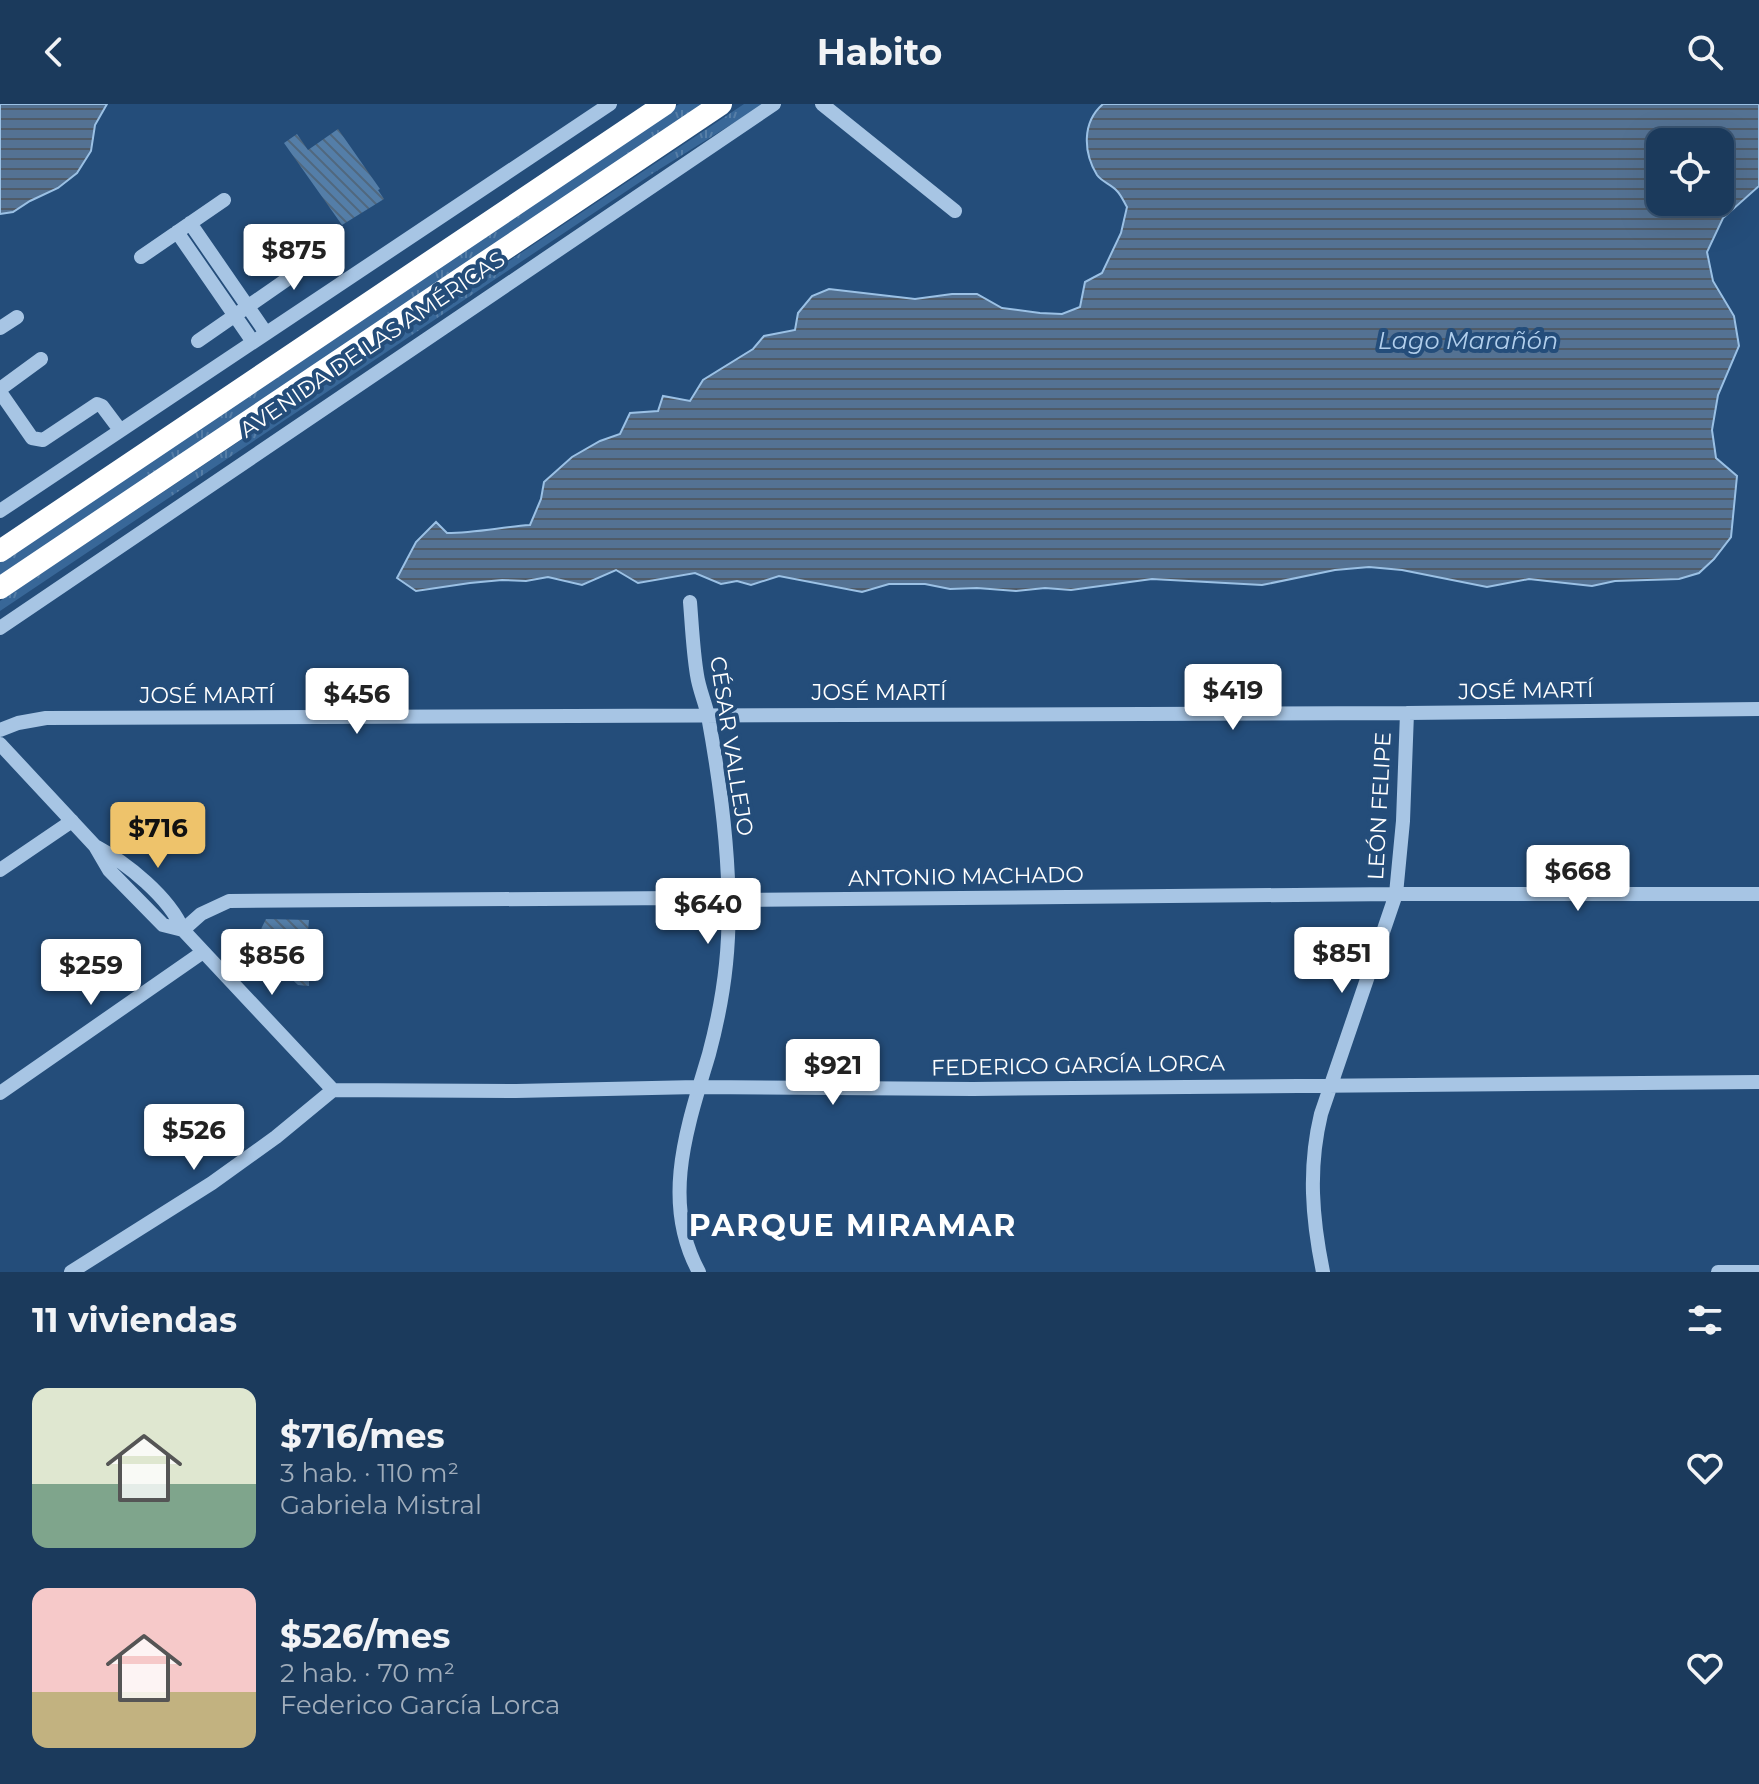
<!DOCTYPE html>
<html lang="es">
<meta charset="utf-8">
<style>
body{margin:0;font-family:Montserrat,sans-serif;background:#244162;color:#f1f3f6;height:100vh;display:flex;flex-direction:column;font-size:30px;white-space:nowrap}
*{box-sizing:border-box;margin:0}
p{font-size:26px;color:#a0adbb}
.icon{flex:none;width:44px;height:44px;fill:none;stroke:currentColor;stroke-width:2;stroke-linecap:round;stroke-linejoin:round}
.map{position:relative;height:1168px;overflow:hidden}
.details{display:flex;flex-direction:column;background:#1b3a5c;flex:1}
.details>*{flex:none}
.fabs{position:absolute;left:1646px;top:24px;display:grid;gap:16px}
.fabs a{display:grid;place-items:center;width:88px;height:88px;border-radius:16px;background:#1b3a5c;box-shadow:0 8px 32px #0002,0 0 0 2px #395472;font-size:40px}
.price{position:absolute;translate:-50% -68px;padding:0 18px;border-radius:8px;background:#fff;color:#222;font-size:26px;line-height:52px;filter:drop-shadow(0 2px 4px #0008)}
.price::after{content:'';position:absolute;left:50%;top:48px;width:24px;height:18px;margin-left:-12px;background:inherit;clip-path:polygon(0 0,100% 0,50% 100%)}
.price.selected{background:#eec36b;color:#111}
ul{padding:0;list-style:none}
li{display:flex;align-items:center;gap:24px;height:200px;padding:0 32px}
li span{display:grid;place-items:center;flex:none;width:224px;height:160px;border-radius:16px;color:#555}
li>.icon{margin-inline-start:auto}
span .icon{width:96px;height:96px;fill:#fffc;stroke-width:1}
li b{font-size:34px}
h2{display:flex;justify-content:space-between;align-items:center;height:96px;padding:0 32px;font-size:34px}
header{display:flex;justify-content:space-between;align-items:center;height:104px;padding:0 32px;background:#1b3a5c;font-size:36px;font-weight:700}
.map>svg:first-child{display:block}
.grass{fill:url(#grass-tufts)}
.water{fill:url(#water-rules);stroke:#9bc1e5;stroke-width:2;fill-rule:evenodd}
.building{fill:url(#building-back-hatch)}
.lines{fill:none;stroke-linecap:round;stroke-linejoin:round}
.minor{stroke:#a7c5e4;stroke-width:14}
.highway{stroke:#fff;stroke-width:22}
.labels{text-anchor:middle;stroke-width:8;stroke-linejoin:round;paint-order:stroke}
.street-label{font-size:22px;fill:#fff;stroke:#244d7a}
.water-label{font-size:24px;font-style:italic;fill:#b2cfec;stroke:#244d7a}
.district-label{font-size:30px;font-weight:bold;letter-spacing:2px;fill:#fff;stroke:#244d7a}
</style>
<header><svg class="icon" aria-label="back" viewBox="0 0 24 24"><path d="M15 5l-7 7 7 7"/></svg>Habito<svg class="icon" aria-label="search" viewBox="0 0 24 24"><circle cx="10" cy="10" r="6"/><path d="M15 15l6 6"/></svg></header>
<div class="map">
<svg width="1759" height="1168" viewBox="0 0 1759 1168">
<defs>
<pattern id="grass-tufts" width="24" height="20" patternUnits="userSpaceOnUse" patternTransform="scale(2)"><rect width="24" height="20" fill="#386798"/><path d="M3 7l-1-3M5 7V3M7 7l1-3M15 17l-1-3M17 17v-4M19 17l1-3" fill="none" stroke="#567ea7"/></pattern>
<pattern id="water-rules" width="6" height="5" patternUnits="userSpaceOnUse" patternTransform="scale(2)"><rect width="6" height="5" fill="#547293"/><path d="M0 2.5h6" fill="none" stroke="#4f5b68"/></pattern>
<pattern id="building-back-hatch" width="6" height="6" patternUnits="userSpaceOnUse" patternTransform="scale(2)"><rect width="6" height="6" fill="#547ea8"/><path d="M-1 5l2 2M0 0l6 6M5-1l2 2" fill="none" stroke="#50687f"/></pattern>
</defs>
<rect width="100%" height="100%" fill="#244d7a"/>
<path class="grass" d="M679,0h26l-705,472v-17z
M744,0h20l-109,68 -655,439v-10z"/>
<path class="water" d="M0,0h107l-12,21 -4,26 -14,22 -19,15 -28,13 -17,11 -13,2z
M1103,0h656v82l-36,32 -16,34 6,29 21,35 5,30 -21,49 -6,35 4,28 21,18 -6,61 -17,22 -15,14 -20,6 -64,2 -23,5 -63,-7 -42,8 -85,-17 -33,-3 -34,3 -73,15 -110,-6 -81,11 -26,-2 -29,3 -39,-3 -27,1 -25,-5h-36l-27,8 -83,-16 -28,9 -14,-4 -16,3 -26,-11 -57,10 -22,-13 -34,15 -34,-8 -22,4 -24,-1 -32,3 -54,8 -19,-13 19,-36 20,-20 11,11c28,0 55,-6 83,-8l11,-26 3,-17 28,-25 28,-16 20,-7 10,-21 28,-2 5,-15 27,5 13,-21 50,-31 11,-13 31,-6 3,-17 14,-17 17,-7 86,10 37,-5h25l25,14 38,5 22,1 18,-7 5,-25 17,-9 19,-40 6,-26c-3,-5 -6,-12 -10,-16 -6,-7 -15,-9 -20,-16 -14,-23 -15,-53 6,-71zM1720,38v60h-60v-60z"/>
<path class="building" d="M338,25l42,60 -2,1 6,9 -42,26 -58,-82 13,-9 11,16z
M266,815l43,1 -1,11h8l-1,29h-6v26l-11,-1 -18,-17 -10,-15h-5l-10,-12z"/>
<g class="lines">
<path class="minor" d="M822,0l133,107
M190,119l76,110
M177,128l76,110
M141,153l83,-57
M0,224l17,-11
M198,237l88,-61
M0,285l41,-30
M0,288l32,46 11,2 54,-36 5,2 18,24
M0,407l610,-407
M690,498c2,24 3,49 7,73 2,14 8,27 11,41 14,76 26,172 18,248 -3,30 -9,60 -17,90 -21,71 -49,147 -10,218
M0,524l774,-524
M0,626l18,-7 28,-5 1361,-5 352,-4
M0,640l95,102 14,24 54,55 20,5
M95,742c32,17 74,51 88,84l150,160
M0,766l72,-49
M183,826l18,-16 28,-13 449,-3 50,2 668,-6h363
M0,989l203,-141
M71,1168l141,-89 64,-46 57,-47 183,1 181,-4 276,2 786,-7
M1323,1168c-11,-54 -15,-104 -2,-158l75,-220 7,-73 4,-108
M1718,1168h41"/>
<path class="highway" d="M0,447l665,-447
M0,484l721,-484"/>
</g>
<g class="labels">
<g class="street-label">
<text transform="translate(372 240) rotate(-34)" y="8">AVENIDA DE LAS AMÉRICAS</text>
<text transform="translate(1526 586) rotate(-1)" y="8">JOSÉ MARTÍ</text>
<text x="879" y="596">JOSÉ MARTÍ</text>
<text x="207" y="599">JOSÉ MARTÍ</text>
<text transform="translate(732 642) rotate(81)" y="8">CÉSAR VALLEJO</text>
<text transform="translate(1379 702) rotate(-87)" y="8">LEÓN FELIPE</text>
<text transform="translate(966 772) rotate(-1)" y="8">ANTONIO MACHADO</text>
<text transform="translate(1078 961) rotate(-1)" y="8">FEDERICO GARCÍA LORCA</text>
</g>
<g class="water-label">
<text x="1468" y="245">Lago Marañón</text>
</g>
<g class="district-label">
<text x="853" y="1132">PARQUE MIRAMAR</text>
</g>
</g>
</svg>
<div class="fabs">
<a><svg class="icon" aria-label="locate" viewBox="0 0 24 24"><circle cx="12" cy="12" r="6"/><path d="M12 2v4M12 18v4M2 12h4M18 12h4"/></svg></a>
</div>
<b class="price" style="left:294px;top:188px">$875</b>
<b class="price" style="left:1233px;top:628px">$419</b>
<b class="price" style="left:357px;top:632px">$456</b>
<b class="price selected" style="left:158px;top:766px">$716</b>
<b class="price" style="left:1578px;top:809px">$668</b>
<b class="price" style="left:708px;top:842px">$640</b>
<b class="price" style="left:1342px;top:891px">$851</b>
<b class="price" style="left:272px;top:893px">$856</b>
<b class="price" style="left:91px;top:903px">$259</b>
<b class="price" style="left:833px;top:1003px">$921</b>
<b class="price" style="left:194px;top:1068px">$526</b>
</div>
<section class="details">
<h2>11 viviendas<svg class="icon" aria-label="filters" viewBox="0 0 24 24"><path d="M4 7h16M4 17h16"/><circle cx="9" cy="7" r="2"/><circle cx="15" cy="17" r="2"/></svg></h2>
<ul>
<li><span style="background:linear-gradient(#dfe7d0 60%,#7fa58c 0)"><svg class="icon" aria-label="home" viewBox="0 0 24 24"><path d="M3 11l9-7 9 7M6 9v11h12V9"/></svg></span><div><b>$716/mes</b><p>3 hab. · 110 m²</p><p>Gabriela Mistral</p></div><svg class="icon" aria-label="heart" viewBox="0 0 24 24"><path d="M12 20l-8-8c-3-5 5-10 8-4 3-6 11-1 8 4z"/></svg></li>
<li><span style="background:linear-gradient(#f6c9c9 65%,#c2b280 0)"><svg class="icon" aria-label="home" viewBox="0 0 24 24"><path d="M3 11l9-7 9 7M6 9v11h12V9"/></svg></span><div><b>$526/mes</b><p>2 hab. · 70 m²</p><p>Federico García Lorca</p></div><svg class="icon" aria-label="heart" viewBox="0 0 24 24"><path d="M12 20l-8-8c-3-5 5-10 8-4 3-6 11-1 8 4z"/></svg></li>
</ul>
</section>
